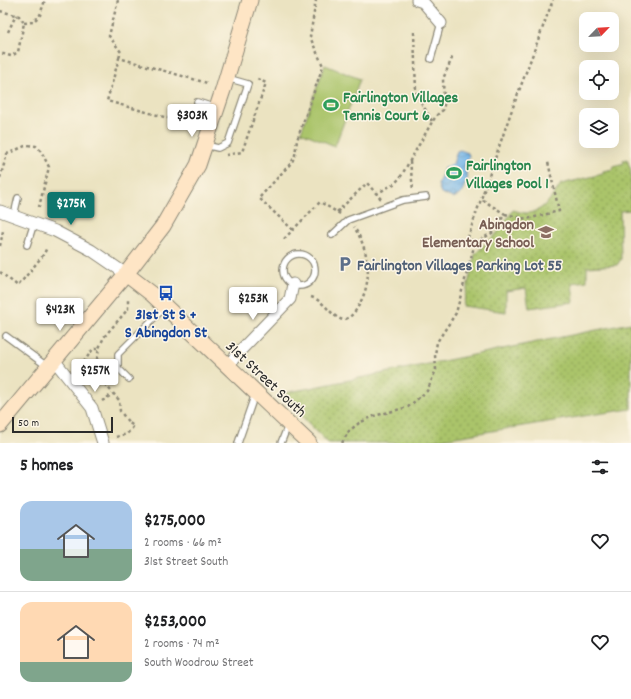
<!DOCTYPE html>
<meta charset="utf-8">
<style>
body{margin:0;font-family:Dekko,sans-serif;background:#f6f6f6;color:#202124;height:100vh;display:flex;flex-direction:column;font-size:15px;white-space:nowrap}
*{box-sizing:border-box;margin:0}
p{font-size:13px;color:#757577}
.icon{flex:none;width:22px;height:22px;fill:none;stroke:currentColor;stroke-width:2;stroke-linecap:round;stroke-linejoin:round}
.map{position:relative;height:443px;overflow:hidden}
.side{display:flex;flex-direction:column;background:#fff;flex:1}
.side>*{flex:none}
.needle{width:26px;rotate:65deg}
.buttons{position:absolute;left:579px;top:12px;display:grid;gap:8px}
.buttons a{display:grid;place-items:center;width:40px;height:40px;border-radius:8px;background:#fff;box-shadow:0 4px 16px #0002;font-size:20px}
.scale{position:absolute;left:12px;bottom:10px;width:101px;box-sizing:border-box;padding-left:4px;border:2px solid #2b2b2b;border-top:0;font-size:11px;line-height:14px;white-space:nowrap;color:#2b2b2b;-webkit-text-stroke:3px #fcf5e5;paint-order:stroke}
.price{position:absolute;translate:-50% -34px;padding:0 9px;border-radius:4px;background:#fff;color:#222;font-size:13px;line-height:26px;filter:drop-shadow(0 1px 2px #0008)}
.price::after{content:'';position:absolute;left:50%;top:24px;width:12px;height:9px;margin-left:-6px;background:inherit;clip-path:polygon(0 0,100% 0,50% 100%)}
.price.on{background:#0f766e;color:#fff}
ul{padding:0;list-style:none}
li{display:flex;align-items:center;gap:12px;height:100px;padding:0 20px}
li+li{border-top:1px solid #e0e0e0}
li span{display:grid;place-items:center;flex:none;width:112px;height:80px;border-radius:12px;color:#555}
li>.icon{margin-inline-start:auto}
span .icon{width:48px;height:48px;fill:#fffc;stroke-width:1}
li b{font-size:17px}
h2{display:flex;justify-content:space-between;align-items:center;height:48px;padding:0 20px;font-size:17px}
.map>svg:first-child{display:block}
.park{fill:url(#park-dots);stroke:#6a784a}
.pitch{fill:#aac46a;stroke:#6a784a}
.water{fill:url(#water-waves);stroke:#50708a}
.lines{fill:none;stroke-linecap:round;stroke-linejoin:round}
.lane-casing{stroke:#8b8776;stroke-width:8}
.street-casing{stroke:#8b8776;stroke-width:13}
.secondary-casing{stroke:#8b8776;stroke-width:17}
.path{stroke:#8b8776;stroke-width:2.5;stroke-dasharray:3 3;stroke-linecap:butt}
.lane{stroke:#fff;stroke-width:5.5}
.street{stroke:#fff;stroke-width:11}
.secondary{stroke:#fee5c5;stroke-width:15}
.labels{text-anchor:middle;stroke-width:3;stroke-linejoin:round;paint-order:stroke}
.leisure-label{font-size:16px;font-weight:bold;fill:#27864d;stroke:#fcf5e5;text-anchor:start}
.education-label{font-size:16px;font-weight:bold;fill:#785e54;stroke:#fcf5e5;text-anchor:end}
.service-label{font-size:16px;font-weight:bold;fill:#4e5e75;stroke:#fcf5e5;text-anchor:start}
.transit-label{font-size:16px;font-weight:bold;fill:#164399;stroke:#fcf5e5}
.street-label{font-size:16px;fill:#2b2b2b;stroke:#fcf5e5}
</style>
<div class="map">
<svg width="631" height="443" viewBox="0 0 631 443">
<defs>
<pattern id="park-dots" width="8" height="8" patternUnits="userSpaceOnUse"><rect width="8" height="8" fill="#aac46a"/><path d="M2 2h.1M6 6h.1" fill="none" stroke="#8b9f57" stroke-width="1.8" stroke-linecap="round"/></pattern>
<pattern id="water-waves" width="16" height="10" patternUnits="userSpaceOnUse"><rect width="16" height="10" fill="#74b6e9"/><path d="M0 5q4-4 8 0t8 0" fill="none" stroke="#5f94bd"/></pattern>
</defs>
<rect width="100%" height="100%" fill="#fcf5e5"/>
<filter id="ink" filterUnits="userSpaceOnUse"><feTurbulence type="fractalNoise" baseFrequency=".025" numOctaves="2"/><feDisplacementMap in="SourceGraphic" scale="8" xChannelSelector="R" yChannelSelector="G"/><feConvolveMatrix kernelMatrix="1 2 1 2 8 2 1 2 1" color-interpolation-filters="sRGB"/></filter>
<filter id="wash" filterUnits="userSpaceOnUse"><feTurbulence type="fractalNoise" baseFrequency=".012" numOctaves="4" result="noise"/><feDisplacementMap in="SourceGraphic" scale="16" xChannelSelector="R" yChannelSelector="G"/><feGaussianBlur stdDeviation="0.9" result="paint"/><feColorMatrix in="noise" values="0 0 0 0 0 0 0 0 0 0 0 0 0 0 0 0 0 1.4 0 .05"/><feComposite in="paint" operator="in"/></filter>
<g filter="url(#wash)">
<rect width="100%" height="100%" fill="#ebe3c1"/>
<path class="park" d="M627,159l4,12v39l-11,1 1,48 -4,6 -30,2v14l-15,2 2,19 -45,6 -3,-20 -20,3v21l-43,-6 12,-52 24,-23 14,-21c4,1 9,3 13,3 17,0 27,-17 35,-29l42,-10v-3l11,-2 -1,-3 11,-3 -1,-3z
M631,323v86l-41,6 -171,28h-91l-48,-49z"/>
<path class="pitch" d="M325,65l35,14 -25,67 -34,-14z"/>
<path class="water" d="M460,150l8,3 1,3 -5,12 4,9 -7,17 -8,4 -12,-5 -3,-8 6,-17 9,-4 4,-13z"/>
</g>
<g filter="url(#ink)">
<g class="lines">
<defs>
<path id="lane" d="M431,59l10,-36
M197,102l20,6
M205,145l13,3 10,-5 20,-59 -21,-6
M14,215l4,-17
M332,235l16,-15 55,-20 23,-3
M27,245l7,-22
M283 270a16 16 0 1 1 32 0a16 16 0 1 1-32 0Z
M6,336l42,31
M129,379l-11,-11v-14l47,-47
M238,443l17,-49
M281,443l7,-18"/>
<path id="street" d="M417,0l6,2 18,21
M0,211l55,20 36,19 35,24
M54,360l38,48 11,35
M228,366l10,-13 52,-54 3,-15"/>
<path id="secondary" d="M126,274l26,20 157,149
M0,425l126,-151 37,-48 35,-61 25,-75 27,-90"/>
</defs>
<use href="#lane" class="lane-casing"/>
<use href="#street" class="street-casing"/>
<use href="#secondary" class="secondary-casing"/>
<path class="path" d="M118,0l-9,36 12,16 -2,6
M0,11l19,5 5,7 -6,29 -7,4 -11,-3
M24,23l9,-1 7,-7 5,-15
M8,32l8,-17
M414,32l2,60c4,11 12,20 16,30l5,-7 6,-5 1,-5 -1,-26 10,-23
M193,125l-86,-24 12,-43 88,25
M226,155l16,-3 24,-69 -11,-5
M410,161l3,29
M0,178l7,-24 20,-9 9,1 5,5 8,16 -10,40
M376,194l18,-10 6,-6 32,-56
M337,212l30,-29 14,16
M505,214l22,5 32,-8 -11,-49
M293,230l-34,-32 33,-36 3,-7 2,-15 26,-74 -13,-29 6,-37
M284,239l36,-37 22,13
M475,243l17,-10 13,-19 -24,-15
M0,246l3,-15
M0,272l18,14 26,-32 3,-7
M311,297c14,4 19,19 32,23 9,-3 13,-9 17,-17 13,-24 9,-53 -6,-76
M78,363h5l10,-14h6
M102,401l11,-7
M116,437l11,-3 7,-8 -5,-3 -9,-12 -1,-11 -16,-18 -5,-10 -1,-13 2,-11 5,-11 24,-28v-10
M342,443l7,-12 10,-8 15,-7 34,-9 19,-16 9,-21 -1,-15 2,-13 19,-29 19,-70 -7,-6 42,-122 43,-115"/>
<use href="#lane" class="lane"/>
<use href="#street" class="street"/>
<use href="#secondary" class="secondary"/>
</g>
</g>
<defs>
<symbol id="stadium-bare" viewBox="-9 -9 18 18"><path d="M0-5a6.5 5 0 1 0 0 10a6.5 5 0 1 0 0-10ZM-3.5-1.8h7v3.6h-7Z" fill="#2e9e5b" stroke="#fcf5e5" stroke-width="2.5" paint-order="stroke"/></symbol>
<symbol id="school-bare" viewBox="-9 -9 18 18"><path d="M0-5L7-2L0 1L-7-2ZM-4 1L0 2.5L4 1V4Q0 6-4 4Z" fill="#8d6e63" stroke="#fcf5e5" stroke-width="2.5" paint-order="stroke"/></symbol>
<symbol id="parking-bare" viewBox="-9 -9 18 18"><path d="M-3.5-5.5H1a3.5 3.5 0 0 1 0 7H-1V5.5H-3.5ZM-1-3.4V-.6H.8a1.4 1.4 0 0 0 0-2.8Z" fill="#5c6f8a" stroke="#fcf5e5" stroke-width="2.5" paint-order="stroke"/></symbol>
<symbol id="bus-bare" viewBox="-9 -9 18 18"><path d="M-5-6H5V4H4V6H2V4H-2V6H-4V4H-5ZM-3.5-4V0h7V-4ZM-3.5 1.2v1.5H-2V1.2ZM2 1.2v1.5H3.5V1.2Z" fill="#1a4fb4" stroke="#fcf5e5" stroke-width="2.5" paint-order="stroke"/></symbol>
</defs>
<g fill-rule="evenodd">
<use href="#stadium-bare" x="320" y="94" width="22" height="22"/>
<use href="#stadium-bare" x="443" y="162" width="22" height="22"/>
<use href="#school-bare" x="535" y="221" width="22" height="22"/>
<use href="#parking-bare" x="334" y="253" width="22" height="22"/>
<use href="#bus-bare" x="155" y="282" width="22" height="22"/>
</g>
<g class="labels">
<g class="leisure-label">
<text x="343" y="102">Fairlington Villages<tspan x="343" dy="18">Tennis Court 6</tspan></text>
<text x="466" y="170">Fairlington<tspan x="466" dy="18">Villages Pool 1</tspan></text>
</g>
<g class="education-label">
<text x="534" y="229">Abingdon<tspan x="534" dy="18">Elementary School</tspan></text>
</g>
<g class="service-label">
<text x="357" y="270">Fairlington Villages Parking Lot 55</text>
</g>
<g class="transit-label">
<text x="166" y="319">31st St S +<tspan x="166" dy="18">S Abingdon St</tspan></text>
</g>
<g class="street-label">
<text transform="translate(267 378) rotate(43)" y="6">31st Street South</text>
</g>
</g>
</svg>
<div class="buttons">
<a><svg class="needle" viewBox="-14 -14 28 28"><path d="M0-13l5 13h-10z" fill="#e53935"/><path d="M0 13l5-13h-10z" fill="#757577"/></svg></a>
<a><svg class="icon" aria-label="locate" viewBox="0 0 24 24"><circle cx="12" cy="12" r="6"/><path d="M12 2v4M12 18v4M2 12h4M18 12h4"/></svg></a>
<a><svg class="icon" aria-label="layers" viewBox="0 0 24 24"><path d="M12 4l9 5-9 5-9-5zM3 14l9 5 9-5"/></svg></a>
</div>
<div class="scale">50 m</div>
<b class="price" style="left:192px;top:138px">$303K</b>
<b class="price on" style="left:71px;top:226px">$275K</b>
<b class="price" style="left:253px;top:321px">$253K</b>
<b class="price" style="left:60px;top:332px">$423K</b>
<b class="price" style="left:95px;top:393px">$257K</b>
</div>
<section class="side">
<h2>5 homes<svg class="icon" aria-label="filters" viewBox="0 0 24 24"><path d="M4 7h16M4 17h16"/><circle cx="9" cy="7" r="2"/><circle cx="15" cy="17" r="2"/></svg></h2>
<ul>
<li><span style="background:linear-gradient(#a9c7e8 60%,#7fa58c 0)"><svg class="icon" aria-label="home" viewBox="0 0 24 24"><path d="M3 11l9-7 9 7M6 9v11h12V9"/></svg></span><div><b>$275,000</b><p>2 rooms · 66 m²</p><p>31st Street South</p></div><svg class="icon" aria-label="heart" viewBox="0 0 24 24"><path d="M12 20l-8-8c-3-5 5-10 8-4 3-6 11-1 8 4z"/></svg></li>
<li><span style="background:linear-gradient(#ffd9b3 75%,#7fa58c 0)"><svg class="icon" aria-label="home" viewBox="0 0 24 24"><path d="M3 11l9-7 9 7M6 9v11h12V9"/></svg></span><div><b>$253,000</b><p>2 rooms · 74 m²</p><p>South Woodrow Street</p></div><svg class="icon" aria-label="heart" viewBox="0 0 24 24"><path d="M12 20l-8-8c-3-5 5-10 8-4 3-6 11-1 8 4z"/></svg></li>
</ul>
</section>
